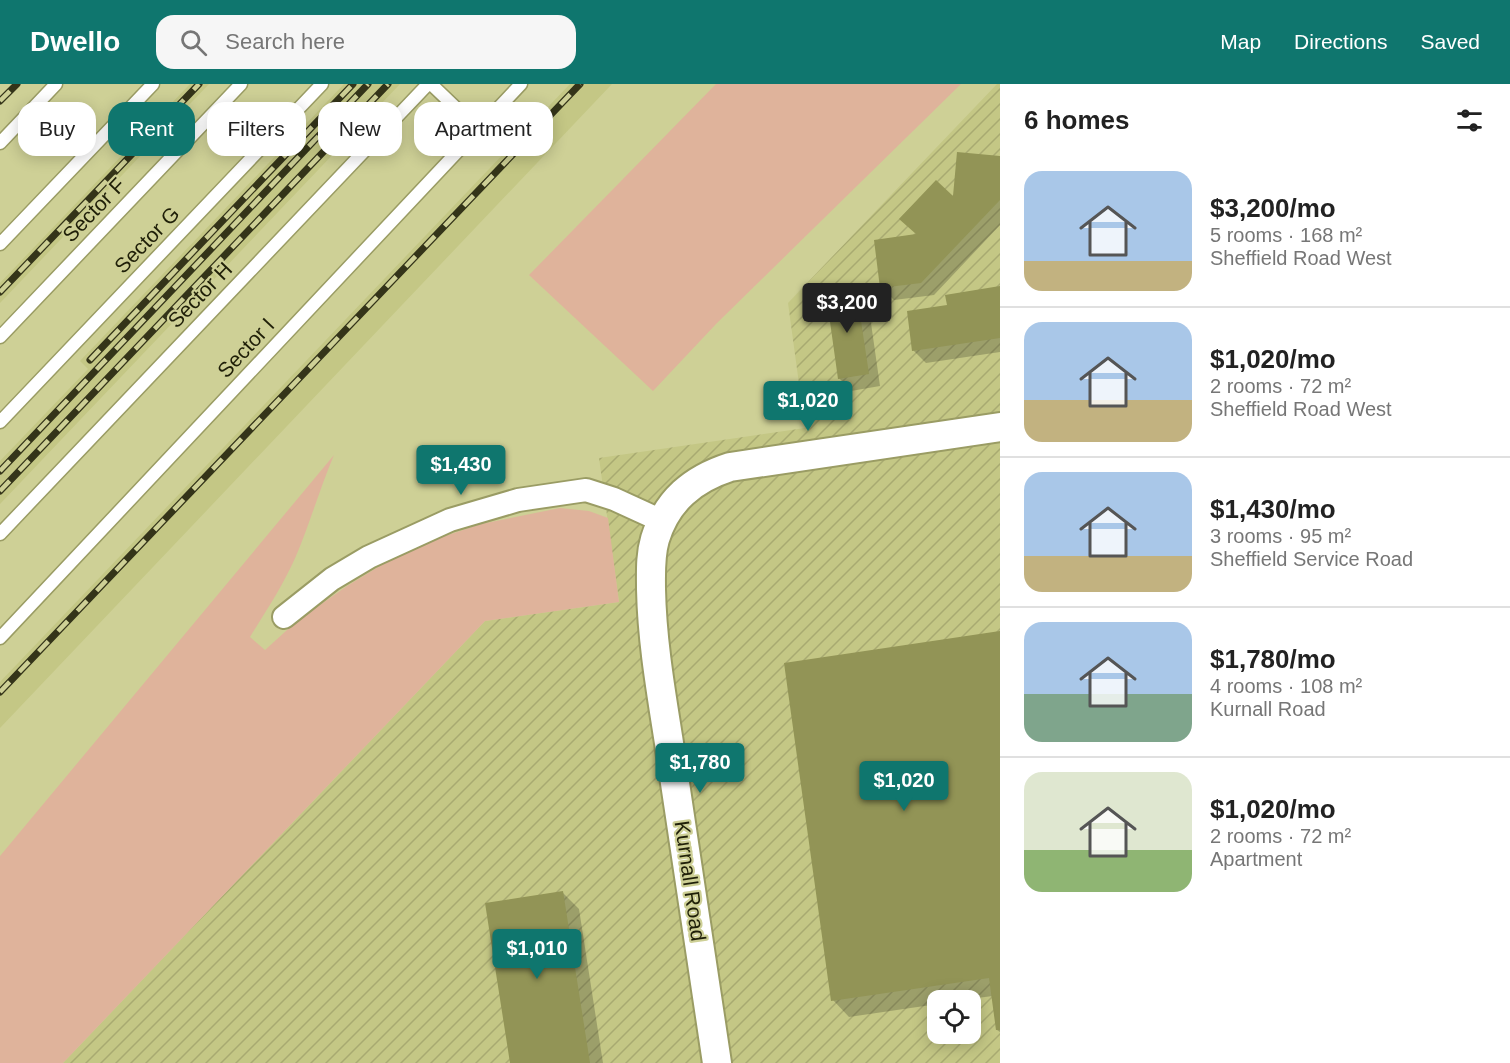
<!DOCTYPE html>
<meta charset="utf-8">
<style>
body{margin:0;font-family:Helvetica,sans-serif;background:#f6f6f6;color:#222;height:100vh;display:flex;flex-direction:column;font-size:22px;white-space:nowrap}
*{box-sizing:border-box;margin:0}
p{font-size:20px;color:#767676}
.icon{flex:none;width:33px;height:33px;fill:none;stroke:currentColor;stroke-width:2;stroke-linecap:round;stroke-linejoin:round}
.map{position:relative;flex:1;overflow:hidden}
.panel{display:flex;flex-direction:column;background:#fff;width:510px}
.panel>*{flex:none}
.banner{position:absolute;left:18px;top:18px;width:570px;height:54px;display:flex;gap:12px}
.tools{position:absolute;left:927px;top:906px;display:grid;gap:12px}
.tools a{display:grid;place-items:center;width:54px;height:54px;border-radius:12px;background:#fff;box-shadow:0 3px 15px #0003;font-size:30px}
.price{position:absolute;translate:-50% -51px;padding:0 14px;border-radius:6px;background:#0f766e;color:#fff;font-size:20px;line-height:39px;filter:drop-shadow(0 2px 3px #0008)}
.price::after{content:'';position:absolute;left:50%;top:36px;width:18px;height:14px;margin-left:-9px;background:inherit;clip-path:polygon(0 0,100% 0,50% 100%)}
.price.active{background:#222;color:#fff}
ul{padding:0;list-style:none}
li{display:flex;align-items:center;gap:18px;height:150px;padding:0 24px}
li+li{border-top:2px solid #e0e0e0}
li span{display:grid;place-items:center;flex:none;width:168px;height:120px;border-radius:18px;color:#555}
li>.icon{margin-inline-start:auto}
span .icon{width:72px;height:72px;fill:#fffc;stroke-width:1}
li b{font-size:26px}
h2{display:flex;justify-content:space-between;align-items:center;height:72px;padding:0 24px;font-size:26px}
.chip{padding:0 21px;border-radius:18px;background:#fff;box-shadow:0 3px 15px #0003;font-size:21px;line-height:54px}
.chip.active{background:#0f766e;color:#fff}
header{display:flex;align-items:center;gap:36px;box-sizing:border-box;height:84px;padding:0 30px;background:#0f766e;color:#fff}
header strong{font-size:28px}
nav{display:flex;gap:33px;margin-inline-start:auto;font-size:21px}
.search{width:420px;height:54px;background:#f6f6f6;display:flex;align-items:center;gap:15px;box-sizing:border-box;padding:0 21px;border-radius:18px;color:#767676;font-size:22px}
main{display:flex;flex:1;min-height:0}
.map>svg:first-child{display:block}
.built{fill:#c4c785}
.industrial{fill:url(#industrial-furrows);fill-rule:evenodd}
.green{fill:#dfb39b}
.shadow{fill:#0003}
.building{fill:#929456}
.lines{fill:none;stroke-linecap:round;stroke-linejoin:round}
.service-casing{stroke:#9a9c64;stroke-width:15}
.minor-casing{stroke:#9a9c64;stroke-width:26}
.tertiary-casing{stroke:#9a9c64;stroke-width:32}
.service{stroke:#fff;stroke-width:12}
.minor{stroke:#fff;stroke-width:22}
.tertiary{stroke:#fff;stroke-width:28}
.rail-casing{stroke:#343419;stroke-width:7}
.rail{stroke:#ced096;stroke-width:4.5;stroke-dasharray:14;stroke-linecap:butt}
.labels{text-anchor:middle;stroke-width:4.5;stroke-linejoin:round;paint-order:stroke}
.street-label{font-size:21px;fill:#1f1f08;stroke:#ced096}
</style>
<header>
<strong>Dwello</strong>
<div class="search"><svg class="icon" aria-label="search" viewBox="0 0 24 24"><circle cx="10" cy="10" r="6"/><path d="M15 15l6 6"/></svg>Search here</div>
<nav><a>Map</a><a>Directions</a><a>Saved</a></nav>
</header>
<main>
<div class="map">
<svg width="1000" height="979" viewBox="0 0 1000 979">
<defs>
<pattern id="industrial-furrows" width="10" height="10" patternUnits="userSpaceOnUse" patternTransform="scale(1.5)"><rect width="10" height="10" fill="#c4c785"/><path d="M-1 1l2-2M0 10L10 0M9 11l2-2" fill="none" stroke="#a8aa71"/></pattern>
</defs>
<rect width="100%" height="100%" fill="#ced096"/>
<path class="built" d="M190,0h19l-209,219v-20z
M344,0h56l-400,420v-43l88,-92 -8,-8z
M570,0h42l-612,644v-46z"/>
<path class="industrial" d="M997,0h3v979h-937l422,-442 134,-19 -20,-144 206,-30 -17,-125zM938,916h32v34h-32z"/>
<path class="green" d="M716,0h245l-244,239 -64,68 -124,-116z
M334,371c-14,33 -24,68 -38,101 -12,28 -30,55 -46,81l15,13 32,-29 50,-35 36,-22 50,-24 48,-16 79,-16 29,3 19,7 11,84 -134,19 -422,442h-63v-207z"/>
<path class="shadow" d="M1000,73v68l-66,70 -40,5 -12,-12 36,-53 36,-36z
M1000,204v64l-74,11 -13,-13 35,-44z
M855,206l13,12 12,84 -29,5 -12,-13z
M1000,549v399l-3,-2 -4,-34 -32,4h-23v4l-89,13 -16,-17z
M563,809l16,16 24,154h-91z"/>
<path class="building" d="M957,68l43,4v44l-79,83 -41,5 -6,-48 42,-6 -17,-15 37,-39 17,16z
M1000,202v52l-88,13 -5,-40 40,-6 -2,-10z
M856,204l13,86 -31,5 -12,-86z
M1000,547v399h-4l-7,-52 -158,23 -47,-338z
M563,807l27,172h-80l-25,-160z"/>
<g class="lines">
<defs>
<path id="service" d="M431,0l47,45
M0,59l56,-59
M0,160l153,-160
M0,253l241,-253
M0,338l322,-338
M0,450l428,-450
M0,554l521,-554"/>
<path id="minor" d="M284,533l48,-38 37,-22 81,-37 68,-20 68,-10 28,9 48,22"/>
<path id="tertiary" d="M717,979c-16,-107 -32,-213 -48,-320 -8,-51 -17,-102 -18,-154 0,-17 -1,-33 4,-50 12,-39 38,-60 75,-72l270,-40"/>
</defs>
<use href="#service" class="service-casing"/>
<use href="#minor" class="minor-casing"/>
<use href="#tertiary" class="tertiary-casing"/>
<use href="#service" class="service"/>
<use href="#minor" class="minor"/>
<use href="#tertiary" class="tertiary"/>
<defs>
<path id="rail" d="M0,17l17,-17
M0,208l199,-208
M90,276l263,-276
M0,387l368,-387
M0,407l388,-407
M0,608l580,-608"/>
</defs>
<use href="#rail" class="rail-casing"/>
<use href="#rail" class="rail"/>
</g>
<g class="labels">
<g class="street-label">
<text transform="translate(94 126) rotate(-46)" y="7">Sector F</text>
<text transform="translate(147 156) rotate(-46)" y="7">Sector G</text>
<text transform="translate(200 211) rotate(-46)" y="7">Sector H</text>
<text transform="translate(246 264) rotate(-47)" y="7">Sector I</text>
<text transform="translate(690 797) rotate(82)" y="7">Kurnall Road</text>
</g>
</g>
</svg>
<div class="tools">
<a><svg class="icon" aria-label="locate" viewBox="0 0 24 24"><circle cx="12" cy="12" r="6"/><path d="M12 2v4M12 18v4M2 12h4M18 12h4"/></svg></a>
</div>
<b class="price active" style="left:847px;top:250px">$3,200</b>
<b class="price" style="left:808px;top:348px">$1,020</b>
<b class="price" style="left:461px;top:412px">$1,430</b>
<b class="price" style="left:700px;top:710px">$1,780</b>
<b class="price" style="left:904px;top:728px">$1,020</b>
<b class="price" style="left:537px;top:896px">$1,010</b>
<div class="banner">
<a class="chip">Buy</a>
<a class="chip active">Rent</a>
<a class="chip">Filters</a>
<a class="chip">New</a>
<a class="chip">Apartment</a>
</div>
</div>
<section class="panel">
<h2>6 homes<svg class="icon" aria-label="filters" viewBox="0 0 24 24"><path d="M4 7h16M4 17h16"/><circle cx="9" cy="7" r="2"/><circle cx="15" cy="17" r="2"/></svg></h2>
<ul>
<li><span style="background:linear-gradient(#a9c7e8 75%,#c2b280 0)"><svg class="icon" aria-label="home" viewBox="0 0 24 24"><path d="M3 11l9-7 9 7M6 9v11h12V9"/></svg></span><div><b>$3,200/mo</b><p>5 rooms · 168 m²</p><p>Sheffield Road West</p></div></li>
<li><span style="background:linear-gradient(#a9c7e8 65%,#c2b280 0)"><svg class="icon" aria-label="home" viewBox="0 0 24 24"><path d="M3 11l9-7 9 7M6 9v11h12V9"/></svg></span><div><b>$1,020/mo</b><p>2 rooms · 72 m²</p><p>Sheffield Road West</p></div></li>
<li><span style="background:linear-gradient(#a9c7e8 70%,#c2b280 0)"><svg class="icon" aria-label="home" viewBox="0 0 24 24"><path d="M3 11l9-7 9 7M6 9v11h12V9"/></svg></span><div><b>$1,430/mo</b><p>3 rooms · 95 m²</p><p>Sheffield Service Road</p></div></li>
<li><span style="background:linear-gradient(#a9c7e8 60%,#7fa58c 0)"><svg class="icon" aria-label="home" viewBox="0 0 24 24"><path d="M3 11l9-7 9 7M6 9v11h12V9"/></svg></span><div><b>$1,780/mo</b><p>4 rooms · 108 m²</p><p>Kurnall Road</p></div></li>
<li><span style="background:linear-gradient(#dfe7d0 65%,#8fb573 0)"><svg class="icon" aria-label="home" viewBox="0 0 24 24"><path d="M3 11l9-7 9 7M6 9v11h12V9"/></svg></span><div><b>$1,020/mo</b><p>2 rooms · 72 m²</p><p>Apartment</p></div></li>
</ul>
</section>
</main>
